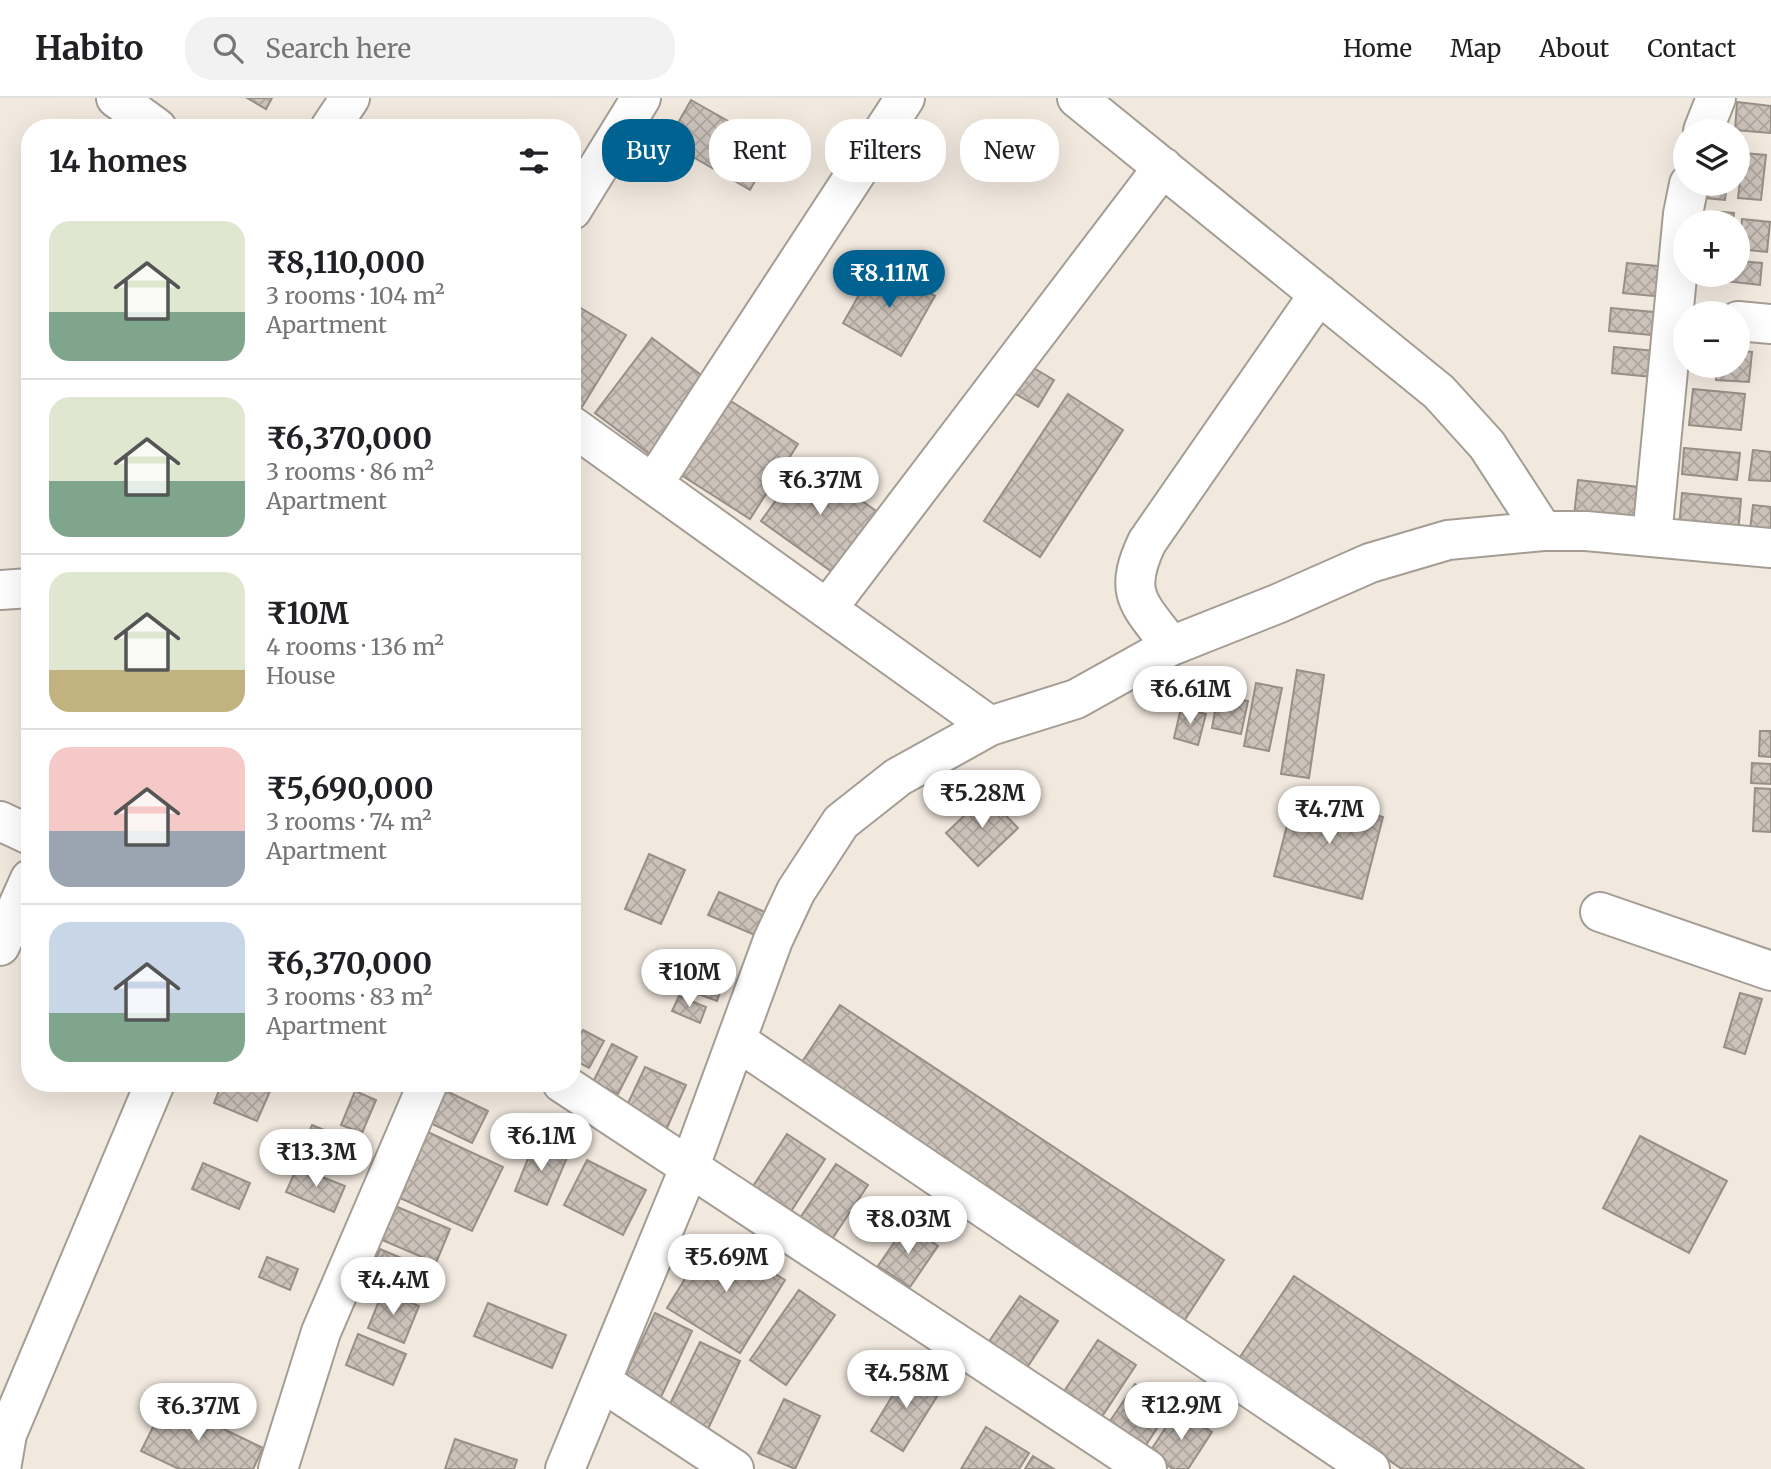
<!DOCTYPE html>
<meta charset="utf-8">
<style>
body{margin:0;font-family:Merriweather,serif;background:#f2f2f2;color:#202124;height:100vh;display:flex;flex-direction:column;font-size:26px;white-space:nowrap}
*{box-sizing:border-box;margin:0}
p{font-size:23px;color:#757577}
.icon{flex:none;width:38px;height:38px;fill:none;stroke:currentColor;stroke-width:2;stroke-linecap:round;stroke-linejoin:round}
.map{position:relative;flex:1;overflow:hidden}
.details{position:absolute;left:21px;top:21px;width:560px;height:973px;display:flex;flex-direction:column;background:#fff;border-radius:28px;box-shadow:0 7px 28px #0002}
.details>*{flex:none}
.banner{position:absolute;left:602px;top:21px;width:665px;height:63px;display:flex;gap:14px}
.buttons{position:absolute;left:1673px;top:21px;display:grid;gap:14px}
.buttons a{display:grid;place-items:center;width:77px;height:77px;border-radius:50%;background:#fff;box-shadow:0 7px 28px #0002;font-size:35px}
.price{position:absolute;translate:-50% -60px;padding:0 16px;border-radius:24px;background:#fff;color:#222;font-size:23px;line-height:46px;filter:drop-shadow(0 2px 4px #0008)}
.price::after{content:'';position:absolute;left:50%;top:42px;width:21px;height:16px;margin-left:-10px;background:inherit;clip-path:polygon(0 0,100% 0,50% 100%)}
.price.selected{background:#006291;color:#fff}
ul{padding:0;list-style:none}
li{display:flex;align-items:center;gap:21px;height:175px;padding:0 28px}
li+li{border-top:2px solid #e0e0e0}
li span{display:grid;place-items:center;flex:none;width:196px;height:140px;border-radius:21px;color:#555}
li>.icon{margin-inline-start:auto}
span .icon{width:84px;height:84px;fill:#fffc;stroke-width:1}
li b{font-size:30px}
h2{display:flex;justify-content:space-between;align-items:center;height:84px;padding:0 28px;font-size:30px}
.chip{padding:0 24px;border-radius:28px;background:#fff;box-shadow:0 7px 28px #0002;font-size:24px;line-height:63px}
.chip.selected{background:#006291;color:#fff}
header{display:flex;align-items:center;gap:42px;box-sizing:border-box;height:98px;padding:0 35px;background:#fff;border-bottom:2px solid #e0e0e0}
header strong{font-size:33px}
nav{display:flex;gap:38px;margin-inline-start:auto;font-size:24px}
.search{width:490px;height:63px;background:#f2f2f2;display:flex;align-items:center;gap:18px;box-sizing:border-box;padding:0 24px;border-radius:28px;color:#757577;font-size:26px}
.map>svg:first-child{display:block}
.building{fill:url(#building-cross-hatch);stroke:#988f87;stroke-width:2}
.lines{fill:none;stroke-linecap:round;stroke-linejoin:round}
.minor-casing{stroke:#a59d94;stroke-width:42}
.minor{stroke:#fff;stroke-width:38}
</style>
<header>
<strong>Habito</strong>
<div class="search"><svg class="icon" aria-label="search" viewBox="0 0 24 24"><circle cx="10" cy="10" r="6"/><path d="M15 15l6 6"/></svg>Search here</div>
<nav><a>Home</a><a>Map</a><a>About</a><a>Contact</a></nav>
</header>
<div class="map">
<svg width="1771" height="1371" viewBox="0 0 1771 1371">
<defs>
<pattern id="building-cross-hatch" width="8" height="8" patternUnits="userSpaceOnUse" patternTransform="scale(1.75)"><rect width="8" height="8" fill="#ccc2ba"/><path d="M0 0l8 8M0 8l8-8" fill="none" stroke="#aea59e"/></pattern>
</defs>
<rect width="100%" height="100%" fill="#f1e8de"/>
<path class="building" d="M247,0h25l-6,11z
M691,2l83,47 -24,43 -83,-48z
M1737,4l34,4v27l-36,-3z
M1743,55l23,2 -5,45 -23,-2z
M1707,86h20l-2,16 -20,-2z
M1710,113l24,2 -1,9h-24z
M1742,121l28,3 -3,30 -28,-3z
M1738,163l24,2 -2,22 -63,-7 1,-3h40z
M877,165l58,33 -34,60 -58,-33z
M1627,165l40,4 -3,30 -41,-4z
M579,209l47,28 -44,72 -10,-6v-83z
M1611,210l53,5 -2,23 -53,-5z
M652,240l61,46 -57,75 -61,-46z
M1614,249l51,5 -3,26 -50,-5z
M1738,253l14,1 -3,30 -33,-2 1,-14h21z
M1020,262l34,20 -16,27 -34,-20z
M1693,291l52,5 -4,36 -52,-5z
M1068,296l55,36 -83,127 -56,-36z
M726,300l72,46 -48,75 -72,-46z
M1684,350l56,5 -3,27 -55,-6z
M1753,352l18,2v29l-22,-1z
M805,362l74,53 -44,61 -74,-53z
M1578,382l60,7 -3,34 -61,-5z
M1682,395l59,6 -3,35 -59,-5z
M1753,407l18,2v25l-21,-2z
M1297,572l27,5 -15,103 -28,-4z
M1256,585l26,5 -13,63 -25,-5z
M1218,597l30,6 -7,33 -29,-6z
M1181,610l25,6 -8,31 -24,-7z
M1760,633h11v26l-12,-1z
M1752,665l19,1v20l-20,-1z
M1755,690l16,1v43l-18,-1z
M1295,696l88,23 -21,82 -88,-23z
M986,697l32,33 -40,38 -32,-33z
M649,756l36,16 -24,54 -36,-15z
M719,794l48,21 -10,23 -49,-21z
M686,871l37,14 -6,18 -38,-14z
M1740,895l22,6 -17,55 -21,-7z
M679,898l27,11 -6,16 -28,-12z
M840,907l384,255 -44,67 -384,-256z
M583,932l21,11 -15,27 -17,-9v-10z
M612,946l25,13 -19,37 -25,-12z
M645,969l41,18 -23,52 -42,-19z
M222,985h36l13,6 -14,32 -43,-18z
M438,989l50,24 -16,32 -50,-24z
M355,993l21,9 -14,33 -21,-8z
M312,1027l44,18 -12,29 -44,-18z
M417,1029l86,40 -31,64 -85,-39z
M787,1036l38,25 -39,60 -38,-25z
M1640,1038l87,45 -38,72 -86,-45z
M535,1043l33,14 -21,50 -32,-14z
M587,1062l59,30 -23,45 -59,-30z
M203,1065l47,20 -11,26 -47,-20z
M836,1066l32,21 -42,63 -32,-21z
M297,1069l48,19 -11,26 -48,-20z
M395,1108l55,23 -14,34 -54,-23z
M906,1127l32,21 -28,41 -32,-21z
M712,1137l73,45 -45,73 -73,-45z
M380,1151l50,21 -11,27 -50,-21z
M267,1159l31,12 -8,21 -31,-13z
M1294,1178l290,193h-182l-164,-109z
M799,1192l36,25 -49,70 -36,-25z
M383,1193l36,15 -15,37 -36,-15z
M1020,1198l38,25 -32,48 -38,-26z
M488,1205l78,32 -14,33 -78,-32z
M655,1215l37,18 -31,66 -38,-17z
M358,1236l48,20 -13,31 -47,-20z
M1098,1242l38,25 -39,59 -38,-25z
M700,1244l40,19 -32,68 -41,-19z
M908,1272l33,20 -38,61 -32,-20z
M1135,1286l36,23 -29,44 -36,-24z
M784,1301l36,17 -25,53 -37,-16z
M166,1303l97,47 -10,21h-74l-38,-18z
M1178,1311l34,23 -24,37h-15l-24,-16z
M986,1329l43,26 -10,16h-58z
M455,1341l62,21 -3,9h-69z
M1033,1358l21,13h-29z"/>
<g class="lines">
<defs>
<path id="minor" d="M116,0l41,30
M1077,0l362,294 48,53 56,86
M330,30l20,-30
M1703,33l13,-33
M572,112l69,-112
M1738,223l33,3
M572,328l418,300
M653,386l252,-386
M1652,439l31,-323 6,-30
M0,492l30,-2
M827,511l336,-442
M1171,548c-31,-42 -49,-51 -24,-104l172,-248
M0,723l30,14
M1600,814l171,59
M0,848l30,-67
M737,943l633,428
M562,985l585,386
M602,1284l132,87
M1,1371l6,-35 148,-351
M278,1371l43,-137 107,-249
M565,1371l125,-303 83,-226 23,-49 45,-69 57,-45 92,-51 86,-27 95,-53 106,-42 93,-41 78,-23 95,-9h43l185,17"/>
</defs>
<use href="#minor" class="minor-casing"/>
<use href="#minor" class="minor"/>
</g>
</svg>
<div class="buttons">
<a><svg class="icon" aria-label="layers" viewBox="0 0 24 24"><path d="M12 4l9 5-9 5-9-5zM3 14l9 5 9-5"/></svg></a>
<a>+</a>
<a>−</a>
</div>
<b class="price selected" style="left:889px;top:212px">₹8.11M</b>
<b class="price" style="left:820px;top:419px">₹6.37M</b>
<b class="price" style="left:1190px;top:628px">₹6.61M</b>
<b class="price" style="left:982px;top:732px">₹5.28M</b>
<b class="price" style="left:1329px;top:748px">₹4.7M</b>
<b class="price" style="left:689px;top:911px">₹10M</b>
<b class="price" style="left:541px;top:1075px">₹6.1M</b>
<b class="price" style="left:316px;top:1091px">₹13.3M</b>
<b class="price" style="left:908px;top:1158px">₹8.03M</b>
<b class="price" style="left:726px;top:1196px">₹5.69M</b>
<b class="price" style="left:393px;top:1219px">₹4.4M</b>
<b class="price" style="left:906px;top:1312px">₹4.58M</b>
<b class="price" style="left:1181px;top:1344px">₹12.9M</b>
<b class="price" style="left:198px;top:1345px">₹6.37M</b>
<div class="banner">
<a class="chip selected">Buy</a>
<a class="chip">Rent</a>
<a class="chip">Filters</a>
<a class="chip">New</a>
</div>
<section class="details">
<h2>14 homes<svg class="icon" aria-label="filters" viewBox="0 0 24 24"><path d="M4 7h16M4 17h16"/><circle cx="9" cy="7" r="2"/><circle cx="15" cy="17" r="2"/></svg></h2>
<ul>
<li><span style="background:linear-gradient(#dfe7d0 65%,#7fa58c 0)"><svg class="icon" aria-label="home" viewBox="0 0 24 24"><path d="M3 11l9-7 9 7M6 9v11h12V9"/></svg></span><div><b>₹8,110,000</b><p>3 rooms · 104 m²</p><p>Apartment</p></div></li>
<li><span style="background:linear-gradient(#dfe7d0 60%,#7fa58c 0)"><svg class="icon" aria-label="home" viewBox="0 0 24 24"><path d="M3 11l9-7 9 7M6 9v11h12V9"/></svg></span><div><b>₹6,370,000</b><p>3 rooms · 86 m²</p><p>Apartment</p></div></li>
<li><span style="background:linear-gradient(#dfe7d0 70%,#c2b280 0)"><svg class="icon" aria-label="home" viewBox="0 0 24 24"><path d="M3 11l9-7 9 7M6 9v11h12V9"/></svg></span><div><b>₹10M</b><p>4 rooms · 136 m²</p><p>House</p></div></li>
<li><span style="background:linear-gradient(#f6c9c9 60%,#9aa5b1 0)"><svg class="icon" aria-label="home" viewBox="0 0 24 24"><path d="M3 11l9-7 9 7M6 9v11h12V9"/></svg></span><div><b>₹5,690,000</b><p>3 rooms · 74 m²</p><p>Apartment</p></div></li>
<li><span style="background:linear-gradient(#c9d6e8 65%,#7fa58c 0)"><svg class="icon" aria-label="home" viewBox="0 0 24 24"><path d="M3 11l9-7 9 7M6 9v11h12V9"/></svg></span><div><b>₹6,370,000</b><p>3 rooms · 83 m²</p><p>Apartment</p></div></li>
</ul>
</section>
</div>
